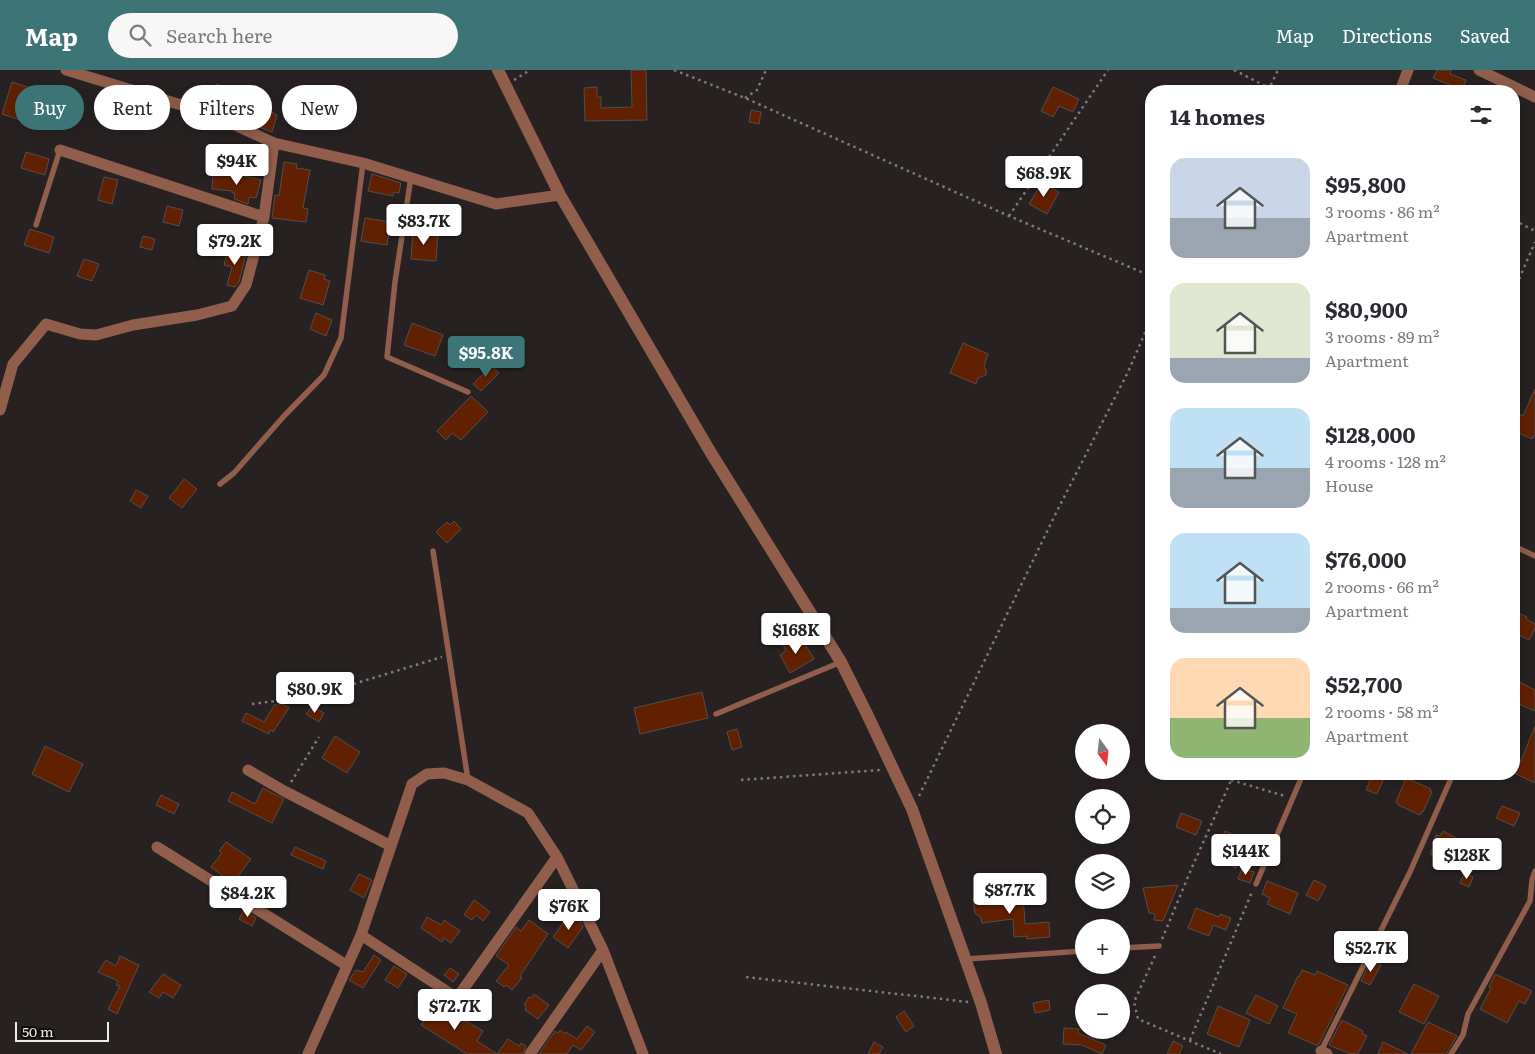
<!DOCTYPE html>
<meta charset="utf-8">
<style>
body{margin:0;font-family:Literata,serif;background:#f7f7f7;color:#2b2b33;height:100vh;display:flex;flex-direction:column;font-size:19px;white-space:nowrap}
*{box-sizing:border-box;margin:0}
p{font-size:16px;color:#7c7c81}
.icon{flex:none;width:28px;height:28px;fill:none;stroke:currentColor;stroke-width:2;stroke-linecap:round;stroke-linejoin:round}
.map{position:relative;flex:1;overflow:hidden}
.panel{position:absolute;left:1145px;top:15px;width:375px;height:695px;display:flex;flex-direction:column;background:#fff;border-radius:20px;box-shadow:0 2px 12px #0003}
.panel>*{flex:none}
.top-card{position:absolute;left:15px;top:15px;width:475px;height:45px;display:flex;gap:10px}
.needle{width:32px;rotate:165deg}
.buttons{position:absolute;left:1075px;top:654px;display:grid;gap:10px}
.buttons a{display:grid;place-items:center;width:55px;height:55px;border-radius:50%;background:#fff;box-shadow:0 2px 12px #0003;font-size:25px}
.scale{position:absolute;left:15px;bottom:12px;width:94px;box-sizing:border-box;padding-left:5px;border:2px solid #edeae8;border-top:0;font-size:14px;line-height:18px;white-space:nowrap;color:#edeae8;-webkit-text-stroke:4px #0e0c0b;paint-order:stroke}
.price{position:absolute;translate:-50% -42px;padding:0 11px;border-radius:5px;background:#fff;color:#222;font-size:16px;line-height:32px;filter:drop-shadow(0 1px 2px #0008)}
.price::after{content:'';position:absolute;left:50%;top:30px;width:15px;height:11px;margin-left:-8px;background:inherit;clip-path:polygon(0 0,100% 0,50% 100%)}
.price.on{background:#3d7477;color:#fff}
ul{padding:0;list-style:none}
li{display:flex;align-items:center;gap:15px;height:125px;padding:0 25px}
li span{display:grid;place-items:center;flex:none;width:140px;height:100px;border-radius:15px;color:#555}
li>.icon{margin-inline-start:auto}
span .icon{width:60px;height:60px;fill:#fffc;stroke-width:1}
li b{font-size:21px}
h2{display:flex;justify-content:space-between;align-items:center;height:60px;padding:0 25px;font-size:21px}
.chip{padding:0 18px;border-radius:22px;background:#fff;box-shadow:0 2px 12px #0003;font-size:18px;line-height:45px}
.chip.on{background:#3d7477;color:#fff}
header{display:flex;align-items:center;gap:30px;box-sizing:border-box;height:70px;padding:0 25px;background:#3d7477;color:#fff}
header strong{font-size:24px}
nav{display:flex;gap:28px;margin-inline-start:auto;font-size:18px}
.search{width:350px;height:45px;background:#f7f7f7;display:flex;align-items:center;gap:12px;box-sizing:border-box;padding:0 18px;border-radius:28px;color:#7c7c81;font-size:19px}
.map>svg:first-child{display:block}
.building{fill:#612100;stroke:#524d4b}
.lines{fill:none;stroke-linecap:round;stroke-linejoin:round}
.path{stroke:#7f7a79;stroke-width:2.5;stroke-dasharray:2.5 4;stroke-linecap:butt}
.service{stroke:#905e4a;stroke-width:5.5}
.minor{stroke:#905e4a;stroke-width:11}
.tertiary{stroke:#905e4a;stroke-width:12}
</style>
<header>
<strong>Map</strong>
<div class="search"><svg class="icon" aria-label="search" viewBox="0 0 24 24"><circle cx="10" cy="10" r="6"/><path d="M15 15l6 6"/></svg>Search here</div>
<nav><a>Map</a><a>Directions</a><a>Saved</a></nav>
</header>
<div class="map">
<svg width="1535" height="984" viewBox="0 0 1535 984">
<rect width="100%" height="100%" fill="#272221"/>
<path class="building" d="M631,0h15l1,50 -62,1 -1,-33 13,-1v10h4v11l31,-1z
M1437,0h14l-1,4 16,6 -4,10 -29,-12z
M12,12l28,9 -11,32 -27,-9z
M217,14l60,31 -5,17 -18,-7 1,-2 -46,-25z
M1053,17l26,12 -6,13 -14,-6 -6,11 -12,-6z
M751,40l10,2 -2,12 -10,-2z
M26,82l23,7 -4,16 -24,-7z
M284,92l13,2 -1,4 14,2 -7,38 5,1 -2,13 -34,-4 3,-23 4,1z
M213,104l23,2 1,-2 24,6 -5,18 -7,-1 -1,7 -14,-5 1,-6h-3v-2l-20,-2z
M372,104l29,9 -2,10 -5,-1 -1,4 -25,-5z
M104,107l14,3 -6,24 -14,-4z
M1042,113l17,9 -12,22 -18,-10z
M442,135l14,5 -4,12 -14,-4z
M167,136l16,4 -4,16 -16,-4z
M365,148l26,4 -4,23 -26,-4z
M30,159l24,8 -5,16 -25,-8z
M413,160l25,2 -2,29 -25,-2z
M143,166l12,3 -3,11 -12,-3z
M228,179l18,5 -7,28 -4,5 -8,-2 5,-18 -8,-2z
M84,189l15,5 -7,17 -15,-5z
M309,200l16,5 -1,4 6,2 -7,24 -23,-7z
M316,243l16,7 -6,16 -16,-7z
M412,253l31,12 -8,21 -31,-11z
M963,273l25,11 -4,12 2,4v5l-8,3 -2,6 -26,-11z
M491,296l8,7 -18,18 -8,-7z
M1535,319v45l-3,5 -16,-7 3,-6 -5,-2v-12l9,4z
M471,326l17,16 -27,28 -9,-7 -6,7 -9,-9z
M184,409l13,10 -15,19 -13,-10z
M136,420l12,6 -7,12 -11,-7z
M454,451l7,8 -14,14 -11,-11 11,-10 3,3z
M1514,541l13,6 -1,2 9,5v5l-6,11 -15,-7z
M798,566l5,9 2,-1 9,15 -24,14 -10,-18 6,-4 -3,-7z
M1514,609l21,11v21l-21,-9z
M702,622l6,26 -68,16 -6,-26z
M280,633l9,5 -16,24 -3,-2 -1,4 -27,-13 4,-8 18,9 11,-18 3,2z
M312,636l12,7 -5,9 -13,-8z
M1535,656v57l-21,-10v-8l3,-6 4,2z
M737,659l5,18 -10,3 -5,-18z
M335,666l25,16 -13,21 -25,-15z
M45,676l38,18 -14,28 -37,-18z
M1373,704h13l-9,20 -11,-4z
M1406,708l25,11 -1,2 2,1 -9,20h-2l-1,3 -22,-10 1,-1 -3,-2z
M263,718l21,11 -12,24 -44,-22 4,-9 23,12z
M161,725l18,9 -5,10 -18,-9z
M1502,736l18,7 -6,13 -18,-8z
M1181,743l21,8 -6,14 -20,-8z
M1225,761l23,10 -12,27 -23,-10z
M1443,761l21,11 -13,23 -21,-11 4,-10 -2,-1 4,-8 4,1z
M226,772l25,17 -18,24 -22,-16 11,-14 -3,-2z
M295,777l31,14 -3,8 -32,-14z
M1242,798l12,4 -4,11 -12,-4z
M1465,803l8,4 -4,10 -9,-4z
M359,804l13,6 -8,18 -14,-8z
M1314,810l12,6 -8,15 -12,-6z
M1267,811l31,12 -8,21 -23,-10 3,-6 -8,-4z
M1178,815l-15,36 -9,-1 1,-6 -6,-1 -6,-25z
M1023,823l2,31 24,-2 1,15 -23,2v-3l-13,1 -1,-18 -31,4 -2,-7h-2l-3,-3 -2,-14z
M474,830l16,12 -7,9 -7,-6 -4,5 -8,-5z
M1196,838l23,9 1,-3 11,4 -5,12 -13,-5 -4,11 -21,-8z
M244,840l12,8 -4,8 -13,-7z
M570,843l10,8 3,6 -15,21 -15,-11z
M427,847l14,8 3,-5 16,11 -9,12 -7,-5 -2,4 -21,-14z
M529,850l19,14 -28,42 2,2 -10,12 -6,-5 -2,2 -8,-6 13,-16 -13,-9 20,-29 5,4z
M374,885l7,5 -18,28 -14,-8 7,-10 7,2z
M120,886l19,9 -22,49 -9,-5 12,-23 -4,-1 2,-4 -20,-9 8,-12 10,6z
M1371,890l10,5 -11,20 -9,-4z
M394,896l13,8 -9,14 -13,-8z
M450,898l9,6 -6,8 -9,-7z
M1302,900l13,5 2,-4 31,14 -29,59 -3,1 -28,-12 9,-19 -14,-6 15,-32 1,1z
M163,904l18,11 -8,13 -10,-6 -4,6 -10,-6z
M1495,904l37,17 -7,13 -6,-3 -12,22 -27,-14 11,-21 -2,-1z
M1414,914l25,12 -15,28 -25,-12z
M534,924l15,11 -11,14 -13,-9 1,-3 -2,-2 5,-8 2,1z
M1256,925l22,11 -9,18 -23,-11z
M1049,930l1,10 -15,3 -2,-10z
M442,935l9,6 -2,3 14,9 3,-2 17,10 -6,10 20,13h-30l-46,-29 12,-19 6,4z
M1218,936l32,14 -11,27 -32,-13z
M904,941l10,15 -8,6 -10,-15z
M1342,950l21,11 -1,3 5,2 -9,18 -7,-1 -1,1 -21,-9z
M1428,952l29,14 -11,18h-35z
M587,956l8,6 -14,18 -8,-5 -6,9h-28l16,-23 3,2 2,-3 5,4 1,-2 11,7z
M1064,958l15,1 -1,4 28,12 -4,9 -20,-9 -19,-1z
M508,969l11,7 2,-3 5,3 -3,8h-26z
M1173,971l10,5 -4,8h-12z
M874,972l9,5 -4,7h-11z
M1383,972l25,12h-30z"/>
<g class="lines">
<path class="path" d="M674,0l71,28 264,118 142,60
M1234,0l41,21
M514,10l16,-10
M1268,21l10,-21
M745,28l12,-8 9,-20
M1009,146l99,-146
M1514,150l21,11
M1514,221l21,-49
M252,634l62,-8 128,-39
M741,710l139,-10
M1231,710l54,16
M291,712l28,-45
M919,726l137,-283 72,-141 23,-53
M1162,869l31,-74 41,-91
M1155,886l-21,46 4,17 83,35
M746,907l223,25
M1190,970l62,-148"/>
<path class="service" d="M411,107l-16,105 -8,75 81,35
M36,155l24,-75
M220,414l14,-11 50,-57 40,-41 17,-37 22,-175
M1514,476l21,10
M433,481l35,229
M716,644l125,-52
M1256,814l47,-110
M1121,878l38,-2
M966,889l118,-8
M1321,981l89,-179 43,-98
M1451,984l12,-19 5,-21 62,-113 2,-21 3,-9"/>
<path class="minor" d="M66,0l125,38 46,18 37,17 89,20 133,41 64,-9
M1479,0l56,27
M1400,21l8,-21
M60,80l204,67
M0,340l13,-46 33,-40 34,10 16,1 37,-10 64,-10 35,-9 14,-21 18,-68 10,-74
M248,700l36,21 107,55
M157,777l189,118
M361,865l96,63 100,-141
M1321,981l6,3
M308,984l53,-119 51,-151 15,-10 17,-1 24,7 60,33 29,44 46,93 40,104
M530,984l73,-104"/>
<path class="tertiary" d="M498,0l62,125 151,258 130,209 26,52 45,95 69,194 15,51"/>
</g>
</svg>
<div class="buttons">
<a><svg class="needle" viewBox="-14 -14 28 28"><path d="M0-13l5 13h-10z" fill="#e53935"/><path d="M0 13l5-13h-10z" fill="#7c7c81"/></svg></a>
<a><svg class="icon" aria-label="locate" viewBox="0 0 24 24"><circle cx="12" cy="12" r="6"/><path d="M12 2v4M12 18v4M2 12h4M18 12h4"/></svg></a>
<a><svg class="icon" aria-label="layers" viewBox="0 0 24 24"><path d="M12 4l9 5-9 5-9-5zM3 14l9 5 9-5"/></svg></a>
<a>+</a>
<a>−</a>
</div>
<div class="scale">50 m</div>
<b class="price" style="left:237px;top:116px">$94K</b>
<b class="price" style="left:1044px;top:128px">$68.9K</b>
<b class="price" style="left:424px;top:176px">$83.7K</b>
<b class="price" style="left:235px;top:196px">$79.2K</b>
<b class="price on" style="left:486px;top:308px">$95.8K</b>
<b class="price" style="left:796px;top:585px">$168K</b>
<b class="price" style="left:315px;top:644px">$80.9K</b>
<b class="price" style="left:1246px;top:806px">$144K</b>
<b class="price" style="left:1467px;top:810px">$128K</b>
<b class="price" style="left:1010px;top:845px">$87.7K</b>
<b class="price" style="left:248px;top:848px">$84.2K</b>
<b class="price" style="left:569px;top:861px">$76K</b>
<b class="price" style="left:1371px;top:903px">$52.7K</b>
<b class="price" style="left:455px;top:961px">$72.7K</b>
<div class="top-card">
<a class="chip on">Buy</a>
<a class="chip">Rent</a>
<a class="chip">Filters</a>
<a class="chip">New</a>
</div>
<section class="panel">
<h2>14 homes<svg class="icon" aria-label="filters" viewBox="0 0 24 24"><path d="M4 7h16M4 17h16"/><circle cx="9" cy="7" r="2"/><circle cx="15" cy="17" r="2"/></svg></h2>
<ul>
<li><span style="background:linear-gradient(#c9d6e8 60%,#9aa5b1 0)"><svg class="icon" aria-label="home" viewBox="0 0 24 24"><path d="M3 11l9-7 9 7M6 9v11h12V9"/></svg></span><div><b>$95,800</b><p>3 rooms · 86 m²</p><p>Apartment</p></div></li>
<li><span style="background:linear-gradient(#dfe7d0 75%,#9aa5b1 0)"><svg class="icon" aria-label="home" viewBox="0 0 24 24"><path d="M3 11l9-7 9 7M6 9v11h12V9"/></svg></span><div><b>$80,900</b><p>3 rooms · 89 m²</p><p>Apartment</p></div></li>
<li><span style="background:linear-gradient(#bfe0f5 60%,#9aa5b1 0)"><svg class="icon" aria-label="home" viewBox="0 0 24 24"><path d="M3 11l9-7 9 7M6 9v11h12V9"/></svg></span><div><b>$128,000</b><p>4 rooms · 128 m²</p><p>House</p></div></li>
<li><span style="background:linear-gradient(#bfe0f5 75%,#9aa5b1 0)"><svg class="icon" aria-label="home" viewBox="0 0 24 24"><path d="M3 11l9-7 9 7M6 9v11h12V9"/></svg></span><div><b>$76,000</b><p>2 rooms · 66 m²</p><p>Apartment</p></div></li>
<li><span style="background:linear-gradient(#ffd9b3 60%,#8fb573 0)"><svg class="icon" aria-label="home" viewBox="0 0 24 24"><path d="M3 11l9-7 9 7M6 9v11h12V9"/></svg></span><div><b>$52,700</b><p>2 rooms · 58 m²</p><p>Apartment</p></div></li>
</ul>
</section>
</div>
